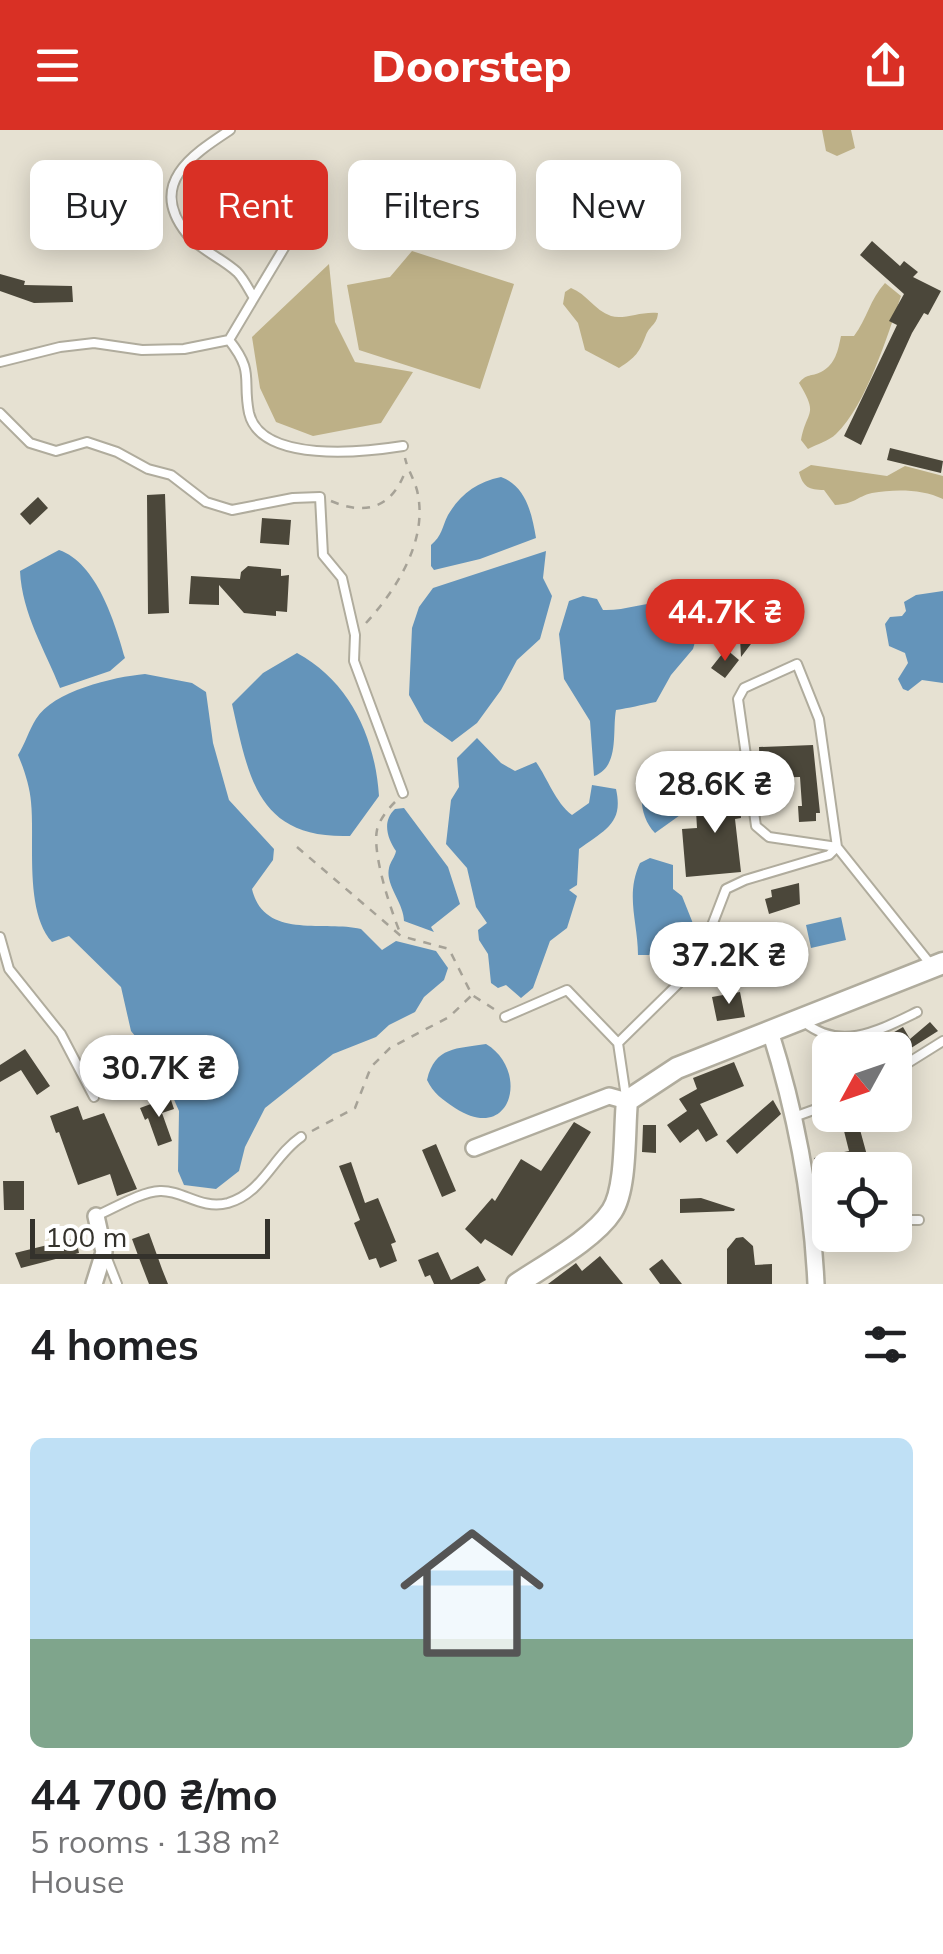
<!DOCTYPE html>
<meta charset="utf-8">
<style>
body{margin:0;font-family:Mulish,sans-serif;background:#f2f2f2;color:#202124;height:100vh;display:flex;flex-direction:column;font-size:38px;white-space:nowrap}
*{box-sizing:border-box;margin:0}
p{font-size:32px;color:#757577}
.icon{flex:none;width:55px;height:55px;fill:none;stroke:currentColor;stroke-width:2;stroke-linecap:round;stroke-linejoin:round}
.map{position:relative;height:1154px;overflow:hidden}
.details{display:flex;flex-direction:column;background:#fff;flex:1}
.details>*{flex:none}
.banner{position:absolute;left:30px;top:30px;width:885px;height:90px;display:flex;gap:20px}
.needle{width:65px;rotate:230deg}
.buttons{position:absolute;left:812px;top:902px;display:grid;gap:20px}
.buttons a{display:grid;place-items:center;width:100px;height:100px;border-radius:15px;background:#fff;box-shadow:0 5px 25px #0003;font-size:50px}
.scale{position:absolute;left:30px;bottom:25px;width:240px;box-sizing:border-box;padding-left:10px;border:5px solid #34322c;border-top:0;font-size:28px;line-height:35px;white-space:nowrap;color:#34322c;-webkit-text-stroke:8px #fff;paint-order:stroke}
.price{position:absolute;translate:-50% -85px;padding:0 22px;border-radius:35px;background:#fff;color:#222;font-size:32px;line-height:65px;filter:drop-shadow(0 2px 5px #0008)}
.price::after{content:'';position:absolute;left:50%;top:60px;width:30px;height:22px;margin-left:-15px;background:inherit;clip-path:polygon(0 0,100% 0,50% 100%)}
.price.selected{background:#d93025;color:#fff}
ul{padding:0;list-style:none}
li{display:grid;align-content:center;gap:20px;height:530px;padding:0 30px}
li+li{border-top:2px solid #e0e0e0}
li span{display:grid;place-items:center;height:310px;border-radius:15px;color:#555}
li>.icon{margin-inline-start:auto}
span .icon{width:180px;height:180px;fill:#fffc;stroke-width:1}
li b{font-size:42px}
h2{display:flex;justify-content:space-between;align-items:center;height:120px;padding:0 30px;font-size:42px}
.pill{padding:0 35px;border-radius:15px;background:#fff;box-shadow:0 5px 25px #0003;font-size:35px;line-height:90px}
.pill.selected{background:#d93025;color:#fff}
header{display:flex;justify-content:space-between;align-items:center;height:130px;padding:0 30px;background:#d93025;color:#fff;font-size:45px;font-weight:800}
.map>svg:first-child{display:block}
.green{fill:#bdb087}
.water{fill:#6494ba}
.building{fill:#4b473a}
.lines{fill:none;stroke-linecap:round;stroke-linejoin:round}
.service-casing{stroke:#b0ac9d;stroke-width:12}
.minor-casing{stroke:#b0ac9d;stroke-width:20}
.tertiary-casing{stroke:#b0ac9d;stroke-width:25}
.path{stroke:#a6a297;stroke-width:2.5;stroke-dasharray:8 8;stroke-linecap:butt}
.service{stroke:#fff;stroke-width:8}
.minor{stroke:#fff;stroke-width:15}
.tertiary{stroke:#fff;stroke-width:20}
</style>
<header><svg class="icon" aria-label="menu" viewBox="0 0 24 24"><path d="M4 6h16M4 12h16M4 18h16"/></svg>Doorstep<svg class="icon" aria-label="share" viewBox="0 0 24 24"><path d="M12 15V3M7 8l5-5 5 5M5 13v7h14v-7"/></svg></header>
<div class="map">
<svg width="943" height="1154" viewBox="0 0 943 1154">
<rect width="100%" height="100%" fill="#e6e1d2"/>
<path class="green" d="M822,0h29l4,18 -18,8 -11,-5z
M412,121l102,33 -34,105 -121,-39 -12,-65 43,-8z
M329,134l6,58 20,40 58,10 -32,51 -68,13 -37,-14 -16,-34 -8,-51z
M885,153l16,13c-13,38 -35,110 -65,138 -7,7 -19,10 -28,15l-7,-9c6,-31 18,-24 -2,-57 8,-10 12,-6 22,-11 15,-8 17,-22 20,-36h13c13,-17 16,-37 31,-53z
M571,158c16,6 23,22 40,28 13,4 30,-5 47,-3 -1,12 -8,12 -12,22 -7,18 -10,22 -27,33l-34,-18 -7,-27 -15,-19 2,-12z
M811,335l76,11 18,-10 38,10v23c-21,-10 -48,-10 -71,-6 -16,4 -17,11 -37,12l-11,-15c-15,0 -21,-3 -25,-18z"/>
<path class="water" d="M501,347c25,9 31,37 35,61l-56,21 -46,11 -3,-4v-21c11,-9 11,-18 17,-30 12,-20 28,-33 53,-38z
M59,420c38,13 56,73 66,108l-15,13 -50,17c-15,-38 -38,-74 -40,-117z
M546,421l-3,27 9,18 -12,43 -23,21 -16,30 -24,33 -25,19 -28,-20 -15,-27 3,-67 7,-21 14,-19z
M943,461v92l-21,-3 -14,11 -5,-2 -5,-10 10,-16 -3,-10 -16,-7 -4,-22 5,-7 12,-1 4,-5 -2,-9 12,-7z
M583,466l14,3 6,11c31,2 80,-25 98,10l-8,29 -22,26 -15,27c-15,3 -27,6 -40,8 -4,21 4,57 -22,66l-4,-55 -26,-42 -5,-45 10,-33z
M297,523c52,28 78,83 82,143l-29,40c-93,3 -101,-58 -118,-132l31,-31z
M145,544l47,9 14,9 7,51 16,57 45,49 -1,11 -21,29c12,51 71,31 109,40l21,21 14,-9 40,10 12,17 -4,12 -20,17 -9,15 -26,13 -13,12 -43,17 -68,54 -20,39 -6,24 -23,18 -32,-4 -6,-14 1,-60 -20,-46 -28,-34 -10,-44 -52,-51 -17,6c-28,-31 -17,-101 -21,-140 -1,-15 -7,-33 -13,-47 7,-11 11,-25 18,-36 17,-28 77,-42 109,-45z
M477,608l24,25 14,8 21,-9c12,17 19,40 36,53l17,-12 3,-18 24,4c8,35 -12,41 -37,60l-2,36 -8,5 8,6 -10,32 -17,13 -17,47 -12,10 -15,-13 -8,3 -7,-5 -3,-29 -9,-14 -1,-10 9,-7 -11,-16 -9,-39 -21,-24 5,-44 8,-13 -2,-29z
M660,631c23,9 25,30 23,52l-28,20c-19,-20 -18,-56 5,-72z
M404,678l44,59 12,37 -29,23 3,5 -30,-11c0,-18 -19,-36 -15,-53 1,-6 6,-11 7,-17 -9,-13 -14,-30 -1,-42z
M650,728l23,7v24l9,7 14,35 -36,28 -9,-4h-13c0,-33 -13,-60 2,-92z
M841,787l5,23 -35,8 -5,-23z
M486,914c44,26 26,101 -31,64 -12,-8 -22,-15 -28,-28 8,-34 30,-31 59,-36z"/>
<path class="building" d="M872,111l28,25 4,-5 14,11 -5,5 28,14 -13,24 -4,-2 -12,20 -51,112 -17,-9 53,-111 -8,-4 15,-27 -44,-39z
M0,144l25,7 -1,4 48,1 1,16 -39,1 -34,-12z
M890,318l53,13 -2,12 -54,-13z
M165,364l4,119 -21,1 -1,-119z
M38,367l10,11 -18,17 -10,-11z
M262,388l29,2 -2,25 -29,-2z
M248,436l33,3v7l8,-1 -2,37 -11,-1v5l-32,-3 -25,-28v20l-30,-1 2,-28 49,3 1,-7z
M756,489l1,17 -16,21 -2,-37z
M726,519l13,11 -14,18 -14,-10z
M813,615l7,68h-4v8l-17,1 -1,-16h4l-2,-29 -40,1 -1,-31z
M722,646h17l2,42 -6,1 6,53 -55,5 -4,-48 15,-1 -1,-17 27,-2z
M799,753l1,21 -31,10 -4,-15 7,-2 -1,-7z
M740,862l5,25 -28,4 -5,-24z
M930,892l8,9 -38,24 -11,-20 14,-8 7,12z
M25,919l25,37 -13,9 -16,-25 -21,12v-17z
M734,932l10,24 -44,18 18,31 -12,7 -8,-13 -18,14 -13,-18 20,-14 -8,-12 18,-10 -4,-11z
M170,967l4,12 -12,4 10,28 -14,5 -10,-28 -3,2 -5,-12z
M773,970l8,14 -44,40 -11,-13z
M78,976l5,14 21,-7 33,76 -20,7 -7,-22 -32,11 -19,-53 -3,1 -6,-17z
M840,985h16l15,55h-41v34l-6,1 -10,-47 35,-7z
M574,992l17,10 -79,124 -27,-17 -4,5 -16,-15 27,-31 3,3 26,-42 20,12z
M643,995h13v28l-14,-1z
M436,1014l20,47 -14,6 -20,-47z
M351,1032l14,41 13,-5 18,44 -5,2 6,17 -17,7 -4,-10 -7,2 -15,-37 6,-3 -21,-54z
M3,1051h21v29h-20z
M701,1068l34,11 -1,2 -54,2v-14z
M149,1103l13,36 6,15h-19l-10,-26 -7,-19z
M743,1107l10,9 2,19 17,-1v20h-45v-35l9,-11z
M76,1108l3,15 -58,15 -6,-15z
M438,1122l13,28 27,-14 8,14 -7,4h-45l-4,-9 -5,2 -7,-17z
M600,1126l23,28h-75l28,-21 6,8z
M662,1129l20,25h-22l-11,-15z"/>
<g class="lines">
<defs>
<path id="service" d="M230,0c-38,25 -83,54 -43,104 13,16 35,24 50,38 7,7 12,18 17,26l33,-55 33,-28
M229,210c26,33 13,38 20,73 12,51 116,39 154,33
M0,232l60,-15 34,-4 48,7 42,-1 45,-9 25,-42
M0,283l30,30 26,8 31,-9 30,10 31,17 23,6 35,27 26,8 61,-12 27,-1 3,58 19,23 13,57 -1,26 49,132
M797,534l22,55 18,128 -68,-10 -13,-11 -18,-127 6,-11z
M0,807l9,32 52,65 33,63
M505,887l62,-27 51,53 8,54
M804,892c37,30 76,8 113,-10
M618,913l60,-59 23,-30 25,-65 19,-9 84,-25 8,-8 95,119
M895,941l48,-30
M794,987l36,-13
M96,1086c19,-8 44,-24 64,-25 23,-1 41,19 68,12 35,-10 45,-47 73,-66
M895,1090h24
M813,1097l17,-2
M106,1126l11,28"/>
<path id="minor" d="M770,901c26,82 42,167 46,253
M474,1018l135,-52 18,5
M94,1154l10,-32 -8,-36"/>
<path id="tertiary" d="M517,1154c28,-19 77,-45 95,-73 15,-23 12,-81 15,-110l50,-33 266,-105"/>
</defs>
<use href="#service" class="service-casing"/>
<use href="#minor" class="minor-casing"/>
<use href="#tertiary" class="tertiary-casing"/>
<path class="path" d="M331,371c35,15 62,7 75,-32
M366,493c30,-33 61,-81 52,-128 -2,-13 -10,-24 -13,-37
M395,672c-7,7 -16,18 -18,28 -5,24 14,81 24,105
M297,717l104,89 48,13 23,46 22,14
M312,1001l43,-23 16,-41 19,-19 59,-31 22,-21"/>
<use href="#service" class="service"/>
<use href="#minor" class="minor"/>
<use href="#tertiary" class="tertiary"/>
</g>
</svg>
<div class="buttons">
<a><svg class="needle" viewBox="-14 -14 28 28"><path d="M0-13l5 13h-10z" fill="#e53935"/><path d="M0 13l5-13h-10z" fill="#757577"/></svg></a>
<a><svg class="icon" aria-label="locate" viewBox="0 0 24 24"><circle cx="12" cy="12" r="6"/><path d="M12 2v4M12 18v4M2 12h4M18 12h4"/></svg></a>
</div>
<div class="scale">100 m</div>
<b class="price selected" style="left:725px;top:534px">44.7K ₴</b>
<b class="price" style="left:715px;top:706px">28.6K ₴</b>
<b class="price" style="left:729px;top:877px">37.2K ₴</b>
<b class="price" style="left:159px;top:990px">30.7K ₴</b>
<div class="banner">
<a class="pill">Buy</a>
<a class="pill selected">Rent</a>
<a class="pill">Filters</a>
<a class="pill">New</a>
</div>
</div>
<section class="details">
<h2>4 homes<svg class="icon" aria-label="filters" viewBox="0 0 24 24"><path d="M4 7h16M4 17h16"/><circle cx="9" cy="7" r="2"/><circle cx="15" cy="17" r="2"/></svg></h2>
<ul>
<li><span style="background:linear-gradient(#bfe0f5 65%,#7fa58c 0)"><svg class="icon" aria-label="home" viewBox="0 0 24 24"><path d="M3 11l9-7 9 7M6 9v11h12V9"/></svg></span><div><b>44 700 ₴/mo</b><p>5 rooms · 138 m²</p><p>House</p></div></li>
</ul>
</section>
